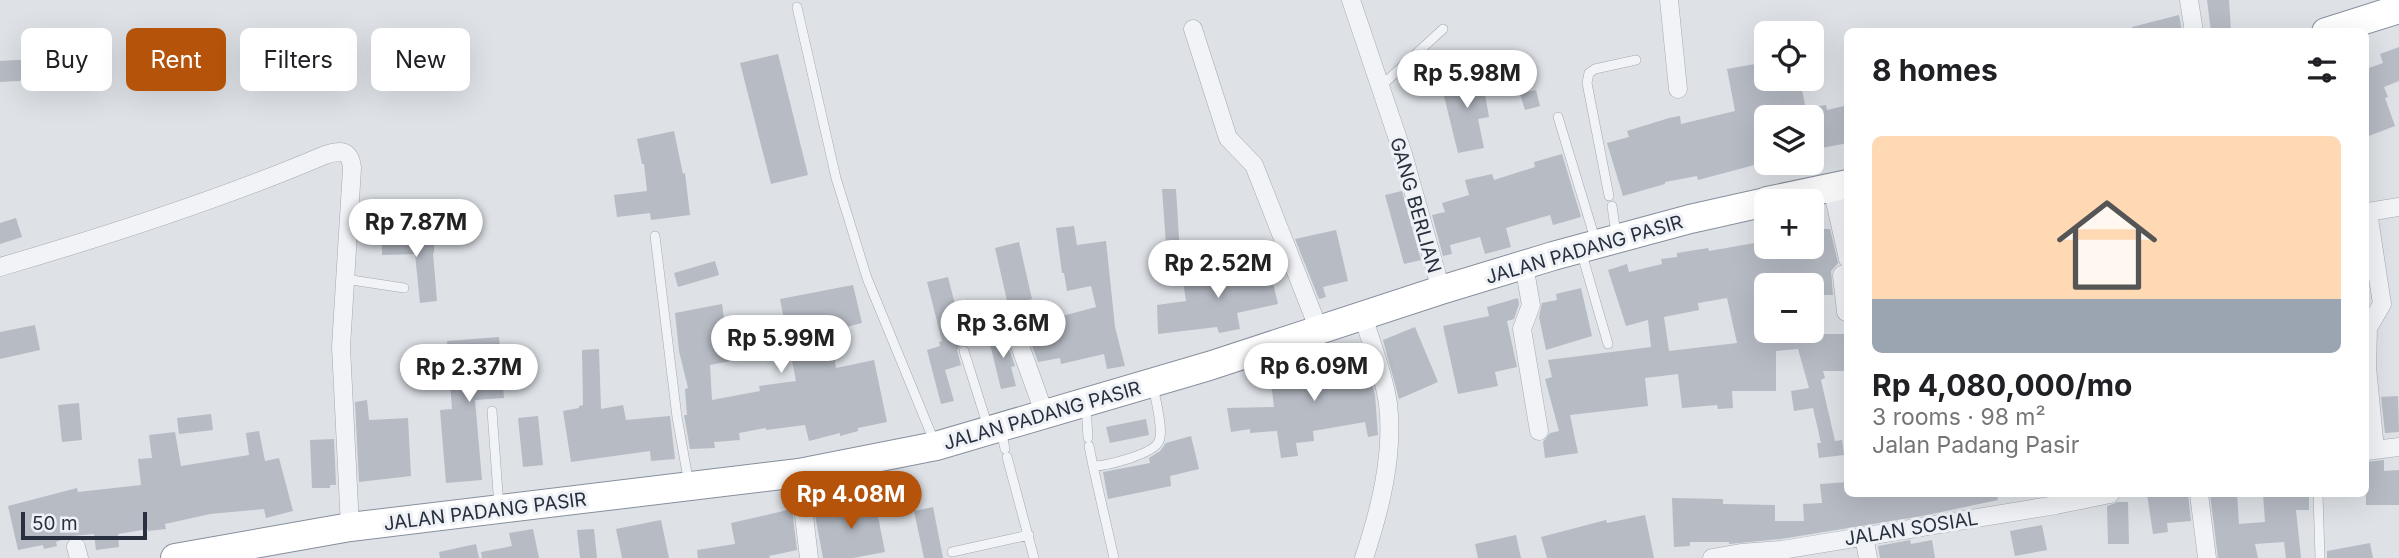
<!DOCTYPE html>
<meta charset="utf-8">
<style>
body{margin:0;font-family:Inter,sans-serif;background:#f2f2f2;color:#202124;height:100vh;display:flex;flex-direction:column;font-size:26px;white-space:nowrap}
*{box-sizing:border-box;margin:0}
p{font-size:23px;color:#757577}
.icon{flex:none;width:38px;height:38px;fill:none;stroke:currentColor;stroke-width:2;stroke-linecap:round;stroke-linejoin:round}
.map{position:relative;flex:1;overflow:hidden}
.details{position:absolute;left:1844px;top:28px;width:525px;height:469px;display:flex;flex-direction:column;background:#fff;border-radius:10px;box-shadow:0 7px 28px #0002}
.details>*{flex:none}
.guide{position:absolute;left:21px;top:28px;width:665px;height:63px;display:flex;gap:14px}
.fabs{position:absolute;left:1754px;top:21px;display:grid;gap:14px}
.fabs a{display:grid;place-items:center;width:70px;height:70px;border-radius:10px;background:#fff;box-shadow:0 7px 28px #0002;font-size:35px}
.scale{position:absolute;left:21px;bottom:18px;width:126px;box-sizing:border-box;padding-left:7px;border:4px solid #282f3e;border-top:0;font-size:19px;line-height:24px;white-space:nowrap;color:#282f3e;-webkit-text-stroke:5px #eef1f5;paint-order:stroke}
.price{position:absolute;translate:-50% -60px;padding:0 16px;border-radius:24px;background:#fff;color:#222;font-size:23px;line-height:46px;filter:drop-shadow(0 2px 4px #0008)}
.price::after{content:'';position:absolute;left:50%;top:42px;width:21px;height:16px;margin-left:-10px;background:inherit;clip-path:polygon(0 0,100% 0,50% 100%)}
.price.active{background:#b45309;color:#fff}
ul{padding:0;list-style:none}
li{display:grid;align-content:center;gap:14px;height:371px;padding:0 28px}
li+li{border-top:2px solid #e0e0e0}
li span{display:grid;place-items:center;height:217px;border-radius:10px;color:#555}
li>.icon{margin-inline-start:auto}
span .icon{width:126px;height:126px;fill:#fffc;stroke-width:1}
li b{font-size:30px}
h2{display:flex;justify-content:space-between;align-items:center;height:84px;padding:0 28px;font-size:30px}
.chip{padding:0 24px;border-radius:10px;background:#fff;box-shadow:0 7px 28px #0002;font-size:24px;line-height:63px}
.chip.active{background:#b45309;color:#fff}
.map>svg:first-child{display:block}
.building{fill:#b6bbc4;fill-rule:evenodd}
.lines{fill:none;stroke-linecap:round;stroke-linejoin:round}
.service-casing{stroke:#a4a9b1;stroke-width:10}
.minor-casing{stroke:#a4a9b1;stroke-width:19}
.trunk-casing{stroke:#868f9d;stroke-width:30}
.service{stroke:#f1f3f6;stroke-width:9}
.minor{stroke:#f1f3f6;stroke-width:18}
.trunk{stroke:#fff;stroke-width:28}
.labels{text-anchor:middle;stroke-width:6;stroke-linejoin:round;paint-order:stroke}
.street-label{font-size:19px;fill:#282f3e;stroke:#eef1f5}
</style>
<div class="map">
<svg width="2399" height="558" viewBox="0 0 2399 558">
<rect width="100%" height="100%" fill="#dee2e7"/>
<path class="building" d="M2207,0h22l2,32h-20z
M2179,15l3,17h-49l-1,-5z
M2399,47v34l-15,6 4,10 -3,1 10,28 -29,11v-68l17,-6 -3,-9z
M778,54l30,121 -37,9 -31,-121z
M34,59l1,21 -35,2v-21z
M1766,62v17h34l5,26 -28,5 1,5 -12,2v37l-5,1 1,8 -64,17 -1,-4 -32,6v2l-42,12 -16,-53 22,-6 -2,-6 42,-13 11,-2 1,8 54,-13 -8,-42z
M1481,71l8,46 -11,2 6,29 -26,5 -17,-69 24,-6v-5z
M1536,90l4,16 -15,4 -5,-16z
M1826,105l1,5 21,-5v38l-37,7v-33l-2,-9z
M674,131l9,43 2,-1 5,42 -39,5 -1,-7 -33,4 -3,-22 33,-4 -3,-27h-2l-5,-25z
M1562,154l19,63 -28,8 -3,-10 -44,13 5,19 -26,7 -5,-17 -30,8 2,9 -9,2 -11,-41 13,-3 -3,-9 27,-8 -4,-15 27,-6 2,6 41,-13 -1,-5z
M1162,189h14l5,82 -13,1z
M1402,191l19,69 -17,4 -19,-69z
M16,218l6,19 -22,7v-21z
M1074,226l3,19 29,-4 9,86 10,39 -18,3 -3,-15 -43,10 -1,-6 -22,4 -13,-36 71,-19 -5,-21 -24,5 -3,-18h-2l-6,-45z
M1811,229h19l8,34 -7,8 2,24h-22v-10h-45v46h54v3h28v37h-25l2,7 -4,2 14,61 7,-1 2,15 -25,3 -2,-15h4l-8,-35 -19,3 -3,-20 18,-3 -11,-39 -22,2v40h-44l1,17 -15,1 -1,-4 -35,3 -4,-34 -33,4 3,28 -78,9 8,38 -33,5 -2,-16 7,-9 9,-2 -14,-52 7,-2 -4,-17 103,-13 -3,-27 -22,6 -18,-56 19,-6 2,8 33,-8 -1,-5 16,-2v-4l31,-5 1,3 57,-10v6h45zM1727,298l10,45 -68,8 -5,-34 35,-7 -1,-7z
M1336,230l12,51 -25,6 3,10 -7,2 -24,-60z
M434,233v20h-1l4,48 -17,2 -5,-49 -33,1v-20z
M1019,242l13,57 -24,6 -13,-57z
M715,261l4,14 -41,12 -4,-14z
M1268,261l10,43 -41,9 3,16 -21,4 -2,-6 -59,7 -1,-29 29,-4 -4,-27 18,-3 1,8 47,-9 -1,-5z
M948,277l12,47 -5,2 6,19 -4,5 4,15 -16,5 9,31 -13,3 -14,-54 13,-4 -1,-4 3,-1 -15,-59z
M853,285l9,38 -32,8 6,37 38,-8 13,62 -29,6v3l-18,5v-3l-31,8 -4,-16 -39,5v-2l-27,5 1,7 -26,2 1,6 -25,1 -6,-34h3l-2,-26 3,-1 -9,-37 -4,-38 47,-9 8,57 -20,4 2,35 48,-9 -1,-5 37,-5 -16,-82z
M1581,288l11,48 -46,14 -7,-33 3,-14 15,-3 -1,-6z
M1518,298l1,6 -5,15 -7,2 10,46 -22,5 3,14 -40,8 -15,-68 46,-10 -2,-9z
M35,325l5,25 -40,9v-27z
M1415,327l23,55 -39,17 -16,-59z
M1003,332l12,34 -4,1 5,19 -15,3 -13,-53z
M499,337l5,61 -29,2 7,80 -36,3 -6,-73 12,-1 -5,-68z
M599,349l2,60 22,-4 3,15 44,-4 5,43 -24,2 -1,-10 -79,11 -8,-51 16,-3v-2l4,-1 -1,-55z
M1362,351l13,44 3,40 -10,2 -3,-15 -52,9 1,10 -18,2 2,13 -17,2 -4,-27 -27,2v-4l-19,3 -4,-24 47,-1 -3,-25 19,-3 -1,-10 17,-2v-3l46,-7 -1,-4z
M2398,396l1,36 -14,1 -4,-36z
M367,400l2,20 39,-2 3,58 -52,6 -4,-80z
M79,403l3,37 -20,2 -4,-37z
M211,414l2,16 -34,4 -2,-16z
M538,416l5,49 -20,2 -5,-49z
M1146,419l3,16 -39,8 -4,-16z
M259,431l6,30 14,-3 14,53 -27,7 -2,-9 -54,5 -45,10 1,5 -18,2v-2l-30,5 1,13 -23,3 -2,-16 -22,2 -16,6 1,4 -13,3 -1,-4 -25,5 -10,-44 69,-18 1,4 63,-7 -3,-26 14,-1 -3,-23 26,-3 6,34 68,-11 -3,-22z
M1191,436l8,33 -29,7 1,10 -63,13 -5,-27 47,-9 -1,-5 11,-7 6,-8z
M334,439l2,46h-6v3h-18l-2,-48z
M2384,460v11l15,-1v35h-33v-43z
M1848,482v12h149l1,6 -76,16 -141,23 -52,5v-2h-39v4l-16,1 -2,-49 51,1v5l52,1v16h29l-1,-17 19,-1 -2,-19z
M2147,494h41l3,27 -24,2 1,9 -15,2z
M2210,494h27l2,30 26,-2 -2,-28h46v16h-13l5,48h-15l-2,-16 -29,2 3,14h-40z
M874,496l11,56 -32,6h-30l-8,-43 38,-9 -1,-6z
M2118,502h10l1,42h-21l-1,-38z
M933,507l10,51h-19l-10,-47z
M792,509l5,41 -28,6 1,2h-72l-1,-8 38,-6 -4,-21z
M1645,515l9,43h-107l-6,-21 65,-17 1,3z
M661,520l8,38h-47l-6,-29z
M2042,525l5,25 -32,6 -5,-25z
M533,529l6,29h-57l-1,-6 31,-6 -3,-13z
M594,529l3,29h-17l-3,-28z
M1516,535l5,23h-43l-3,-14z
M1910,540l1,4 21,-4 3,18h-55l-2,-12z
M2370,543l3,15h-46v-7z
M476,544l3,14h-39l-1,-6z"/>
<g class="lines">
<defs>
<path id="service" d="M797,7l39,171 31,100 67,163
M1380,87l63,-58
M1558,117l37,122
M1609,196l-22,-113 2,-10 6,-4 41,-9
M1612,206l4,28
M655,236l22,181 12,67
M1581,251l27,93
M345,279l59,9
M964,351l24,76
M1086,405l2,33
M492,411l7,96
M1001,430l4,19
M1089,446l4,20c14,0 61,-12 66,-25 5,-11 -4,-43 -6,-56
M1007,457l27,101
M1093,466l21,92
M2318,494l2,64
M952,552l77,-17"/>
<path id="minor" d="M1351,0l52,154 38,136
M1669,0l9,89
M2189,0l5,32
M1193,29l35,109 26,27 65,165
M1832,188l16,71
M1524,265l7,40 -9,24 17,102
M0,267c110,-32 219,-67 325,-112 15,-5 25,-6 27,13l-11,179 9,180
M1846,312l-4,-37 6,-1
M1363,315c8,29 21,59 25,89 6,51 -8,106 -24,154
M1011,321l34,94
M2375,450l-8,-83 1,-39 14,-24 -14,-92 31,-5
M2366,451l33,-4
M799,473l10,85
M2199,494l8,64
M1864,536l4,22
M76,547l3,11
M1712,558l29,-5 41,-3 274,-45 54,-11"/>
<path id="trunk" d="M2326,32l73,-23
M1767,201l81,-17
M175,558l175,-31 449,-54 137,-27 273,-80 232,-76 112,-34 137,-37 76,-17"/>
</defs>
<use href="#service" class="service-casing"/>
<use href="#minor" class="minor-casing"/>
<use href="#trunk" class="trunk-casing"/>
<use href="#service" class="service"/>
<use href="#minor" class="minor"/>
<use href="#trunk" class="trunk"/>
</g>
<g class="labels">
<g class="street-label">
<text transform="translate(1416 205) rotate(74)" y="7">GANG BERLIAN</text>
<text transform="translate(1584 249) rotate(-16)" y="7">JALAN PADANG PASIR</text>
<text transform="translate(1042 415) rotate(-16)" y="7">JALAN PADANG PASIR</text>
<text transform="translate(485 511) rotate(-7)" y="7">JALAN PADANG PASIR</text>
<text transform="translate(1911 528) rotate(-9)" y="7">JALAN SOSIAL</text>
</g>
</g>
</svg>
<div class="fabs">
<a><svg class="icon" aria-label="locate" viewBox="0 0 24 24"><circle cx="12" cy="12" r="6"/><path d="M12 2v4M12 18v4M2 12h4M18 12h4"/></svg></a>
<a><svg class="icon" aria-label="layers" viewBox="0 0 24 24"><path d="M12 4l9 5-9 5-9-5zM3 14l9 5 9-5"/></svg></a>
<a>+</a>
<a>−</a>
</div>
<div class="scale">50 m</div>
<b class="price" style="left:1467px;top:110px">Rp 5.98M</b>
<b class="price" style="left:416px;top:259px">Rp 7.87M</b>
<b class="price" style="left:1218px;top:300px">Rp 2.52M</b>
<b class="price" style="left:1003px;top:360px">Rp 3.6M</b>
<b class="price" style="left:781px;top:375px">Rp 5.99M</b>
<b class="price" style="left:1314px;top:403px">Rp 6.09M</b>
<b class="price" style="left:469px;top:404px">Rp 2.37M</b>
<b class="price active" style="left:851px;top:531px">Rp 4.08M</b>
<div class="guide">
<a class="chip">Buy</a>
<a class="chip active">Rent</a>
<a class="chip">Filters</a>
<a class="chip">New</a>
</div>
<section class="details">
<h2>8 homes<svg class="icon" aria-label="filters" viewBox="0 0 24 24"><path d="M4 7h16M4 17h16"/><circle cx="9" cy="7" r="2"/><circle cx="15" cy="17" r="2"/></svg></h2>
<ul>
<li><span style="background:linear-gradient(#ffd9b3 75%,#9aa5b1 0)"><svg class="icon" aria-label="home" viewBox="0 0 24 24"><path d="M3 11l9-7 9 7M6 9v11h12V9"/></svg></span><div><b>Rp 4,080,000/mo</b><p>3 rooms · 98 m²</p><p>Jalan Padang Pasir</p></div></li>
</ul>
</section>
</div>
